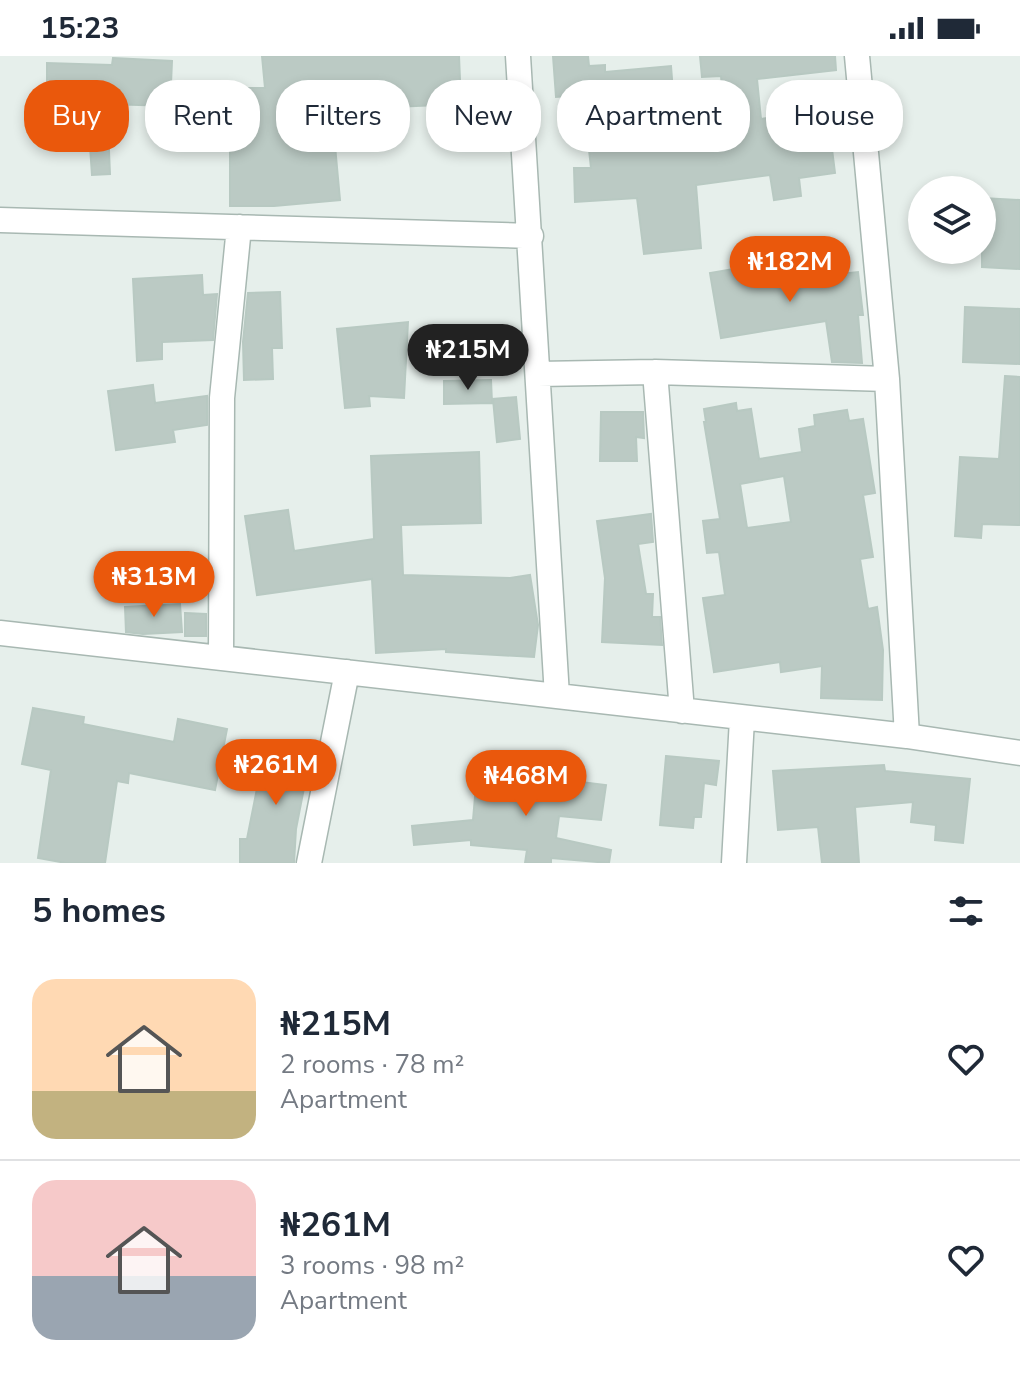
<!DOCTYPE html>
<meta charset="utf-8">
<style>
body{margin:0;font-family:"Nunito Sans",sans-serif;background:#f2f2f3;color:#1f2937;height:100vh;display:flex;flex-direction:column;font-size:30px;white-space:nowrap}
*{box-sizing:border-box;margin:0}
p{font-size:26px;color:#747a83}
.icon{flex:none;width:44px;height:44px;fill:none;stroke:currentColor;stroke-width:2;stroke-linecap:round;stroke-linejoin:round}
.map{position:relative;height:807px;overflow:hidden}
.side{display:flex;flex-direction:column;background:#fff;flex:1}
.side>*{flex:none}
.banner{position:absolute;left:24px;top:24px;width:972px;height:72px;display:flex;gap:16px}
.buttons{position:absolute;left:908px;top:120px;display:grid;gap:16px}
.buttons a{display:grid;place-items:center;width:88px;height:88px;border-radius:50%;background:#fff;box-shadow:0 4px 12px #0003;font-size:40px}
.price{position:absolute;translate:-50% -68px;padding:0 18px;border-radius:28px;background:#ea580c;color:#fff;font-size:26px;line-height:52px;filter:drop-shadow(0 2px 4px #0008)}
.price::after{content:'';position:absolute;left:50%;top:48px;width:24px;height:18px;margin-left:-12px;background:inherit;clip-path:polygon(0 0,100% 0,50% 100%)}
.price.selected{background:#222;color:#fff}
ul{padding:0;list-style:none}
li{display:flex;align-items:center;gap:24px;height:200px;padding:0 32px}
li+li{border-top:2px solid #e0e1e3}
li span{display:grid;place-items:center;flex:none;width:224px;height:160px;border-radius:24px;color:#555}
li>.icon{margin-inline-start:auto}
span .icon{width:96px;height:96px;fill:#fffc;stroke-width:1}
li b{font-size:34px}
h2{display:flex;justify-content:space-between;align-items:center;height:96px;padding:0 32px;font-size:34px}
.tag{padding:0 28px;border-radius:32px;background:#fff;box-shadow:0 4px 12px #0003;font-size:28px;line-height:72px}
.tag.selected{background:#ea580c;color:#fff}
.status{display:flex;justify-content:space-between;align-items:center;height:56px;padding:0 40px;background:#fff;direction:ltr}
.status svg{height:22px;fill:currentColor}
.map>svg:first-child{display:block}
.building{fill:#bbcac4;stroke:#b8c9c2;stroke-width:2;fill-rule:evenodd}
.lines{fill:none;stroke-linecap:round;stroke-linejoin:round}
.street-casing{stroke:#a8b8b2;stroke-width:27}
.street{stroke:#fff;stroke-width:24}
</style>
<div class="status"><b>15:23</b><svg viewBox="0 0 49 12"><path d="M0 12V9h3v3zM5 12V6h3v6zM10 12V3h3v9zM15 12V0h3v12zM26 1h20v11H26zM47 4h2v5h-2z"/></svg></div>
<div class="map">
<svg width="1020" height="807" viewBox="0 0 1020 807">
<rect width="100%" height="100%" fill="#e6efeb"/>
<path class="building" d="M262,0h197l2,48 -67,3 -1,-10 -62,5 9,98 -66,6h-44v-118h35z
M553,0h35l1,10 16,-1v7l66,-6 5,65 49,-7 -4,-48 -19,1 -2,-21h135l1,14 -79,9 4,40 66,-9 8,63 -36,5 2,18 -27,4 -4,-25 -74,10 5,63 -57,6 -7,-56 -62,4 -1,-34h17l-8,-73 -27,2z
M113,2l59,3 -2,45 -63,-2 3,70 -18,1 -5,-72h-40v-40l65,2z
M982,142l38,2v69l-38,-2z
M797,202l3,20 58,-6 5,43h-5l4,48 -30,-1 -6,-41 -105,17 -11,-65z
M202,219l1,20 14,-1 -4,46 -51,2v17l-25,2 -4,-82z
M280,236l2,56h-10l1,31 -29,1 -1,-38 5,-49z
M965,251l55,2v55l-57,-2z
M408,266l-4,76 -35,-2 1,10 -25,2 -8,-79z
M1005,320l15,1v148l-38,-1 -1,14 -26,-2 5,-79 39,2z
M491,324l1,23 -48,1v-23z
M153,329l2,18 52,-7v29l-34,5 2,12 -59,8 -8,-59z
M516,341l4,42 -23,3 -4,-43z
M736,347l1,8 14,-2 8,50 43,-7 -3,-23 16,-3 -1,-11 33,-5 2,11 14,-2 12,74 -12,2 10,62 -13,2 8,50 9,-2 6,43 -1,50 -61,-2 1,-32 -41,6 -1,-10 -66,10 -11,-74 22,-3 -6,-43 -12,1 -4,-32 17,-2 -16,-97h2l-2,-13zM784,420l7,46 -44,6 -7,-44z
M601,356h42l1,26 -8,-1 1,24h-37z
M479,396l2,71 -80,2 2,50 107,3 20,-3 8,50 -4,32 -88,-5v-3l-70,4 -4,-74 -115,16 -12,-79 43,-6 6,41 80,-12 -3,-83z
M651,458l2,28 -15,2 8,50h7l-1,23h8l2,28 -60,-3 3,-64 -8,-57z
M180,548l2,28 -39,2 -17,-2 -1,-25z
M185,557l21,1v22h-21z
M33,652l51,9 -1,7 91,18 4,-23 49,10 -12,61 -86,-17 -1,10 -11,-2 -12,82h-39l-28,-5 13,-88 -29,-6z
M266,687l45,9 -15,77 -2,34h-54v-24h7z
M666,700l53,5 -3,24 -12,-2 -3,34h-7l-1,11 -33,-3z
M884,709l1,6 85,8 -7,64 -28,-3 1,-15 -25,-3 2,-20 -58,5 4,56h-37l-4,-36 -40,3 -5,-59z
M514,714l44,4 -1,5 49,6 -5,35 -42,-4 -3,22 55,12 -2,13 -58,-5v5h-26l2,-13 -56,-5v-5l-57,5 -2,-19 61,-6 3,-35 37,3z"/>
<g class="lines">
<defs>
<path id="street" d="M857,0l30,323 20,357
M0,164l531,16
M655,316l27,339
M538,318l117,-2 232,7
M0,577l557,63 -39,-640
M221,602l1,-260 17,-171
M557,640l350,40 113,17
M309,807l38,-191
M734,807l8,-144"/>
</defs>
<use href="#street" class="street-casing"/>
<use href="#street" class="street"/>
</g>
</svg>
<div class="buttons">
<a><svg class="icon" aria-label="layers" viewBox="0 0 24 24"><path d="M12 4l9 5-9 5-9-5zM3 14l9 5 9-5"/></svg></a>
</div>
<b class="price" style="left:790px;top:248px">₦182M</b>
<b class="price selected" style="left:468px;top:336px">₦215M</b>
<b class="price" style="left:154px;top:563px">₦313M</b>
<b class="price" style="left:276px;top:751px">₦261M</b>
<b class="price" style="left:526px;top:762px">₦468M</b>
<div class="banner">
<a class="tag selected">Buy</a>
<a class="tag">Rent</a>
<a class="tag">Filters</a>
<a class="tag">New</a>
<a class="tag">Apartment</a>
<a class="tag">House</a>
</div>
</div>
<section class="side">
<h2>5 homes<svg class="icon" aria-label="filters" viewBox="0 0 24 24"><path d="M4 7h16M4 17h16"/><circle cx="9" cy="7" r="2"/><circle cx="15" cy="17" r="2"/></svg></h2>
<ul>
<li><span style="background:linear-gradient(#ffd9b3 70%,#c2b280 0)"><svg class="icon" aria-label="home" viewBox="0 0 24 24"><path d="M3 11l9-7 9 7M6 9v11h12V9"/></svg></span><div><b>₦215M</b><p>2 rooms · 78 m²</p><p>Apartment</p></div><svg class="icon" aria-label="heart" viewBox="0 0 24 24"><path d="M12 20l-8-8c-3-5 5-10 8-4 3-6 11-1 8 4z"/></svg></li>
<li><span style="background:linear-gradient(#f6c9c9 60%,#9aa5b1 0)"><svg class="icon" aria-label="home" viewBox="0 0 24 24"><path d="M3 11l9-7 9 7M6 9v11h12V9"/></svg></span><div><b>₦261M</b><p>3 rooms · 98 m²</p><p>Apartment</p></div><svg class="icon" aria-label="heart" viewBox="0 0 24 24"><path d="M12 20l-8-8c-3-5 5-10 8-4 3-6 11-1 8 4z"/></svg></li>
</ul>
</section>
